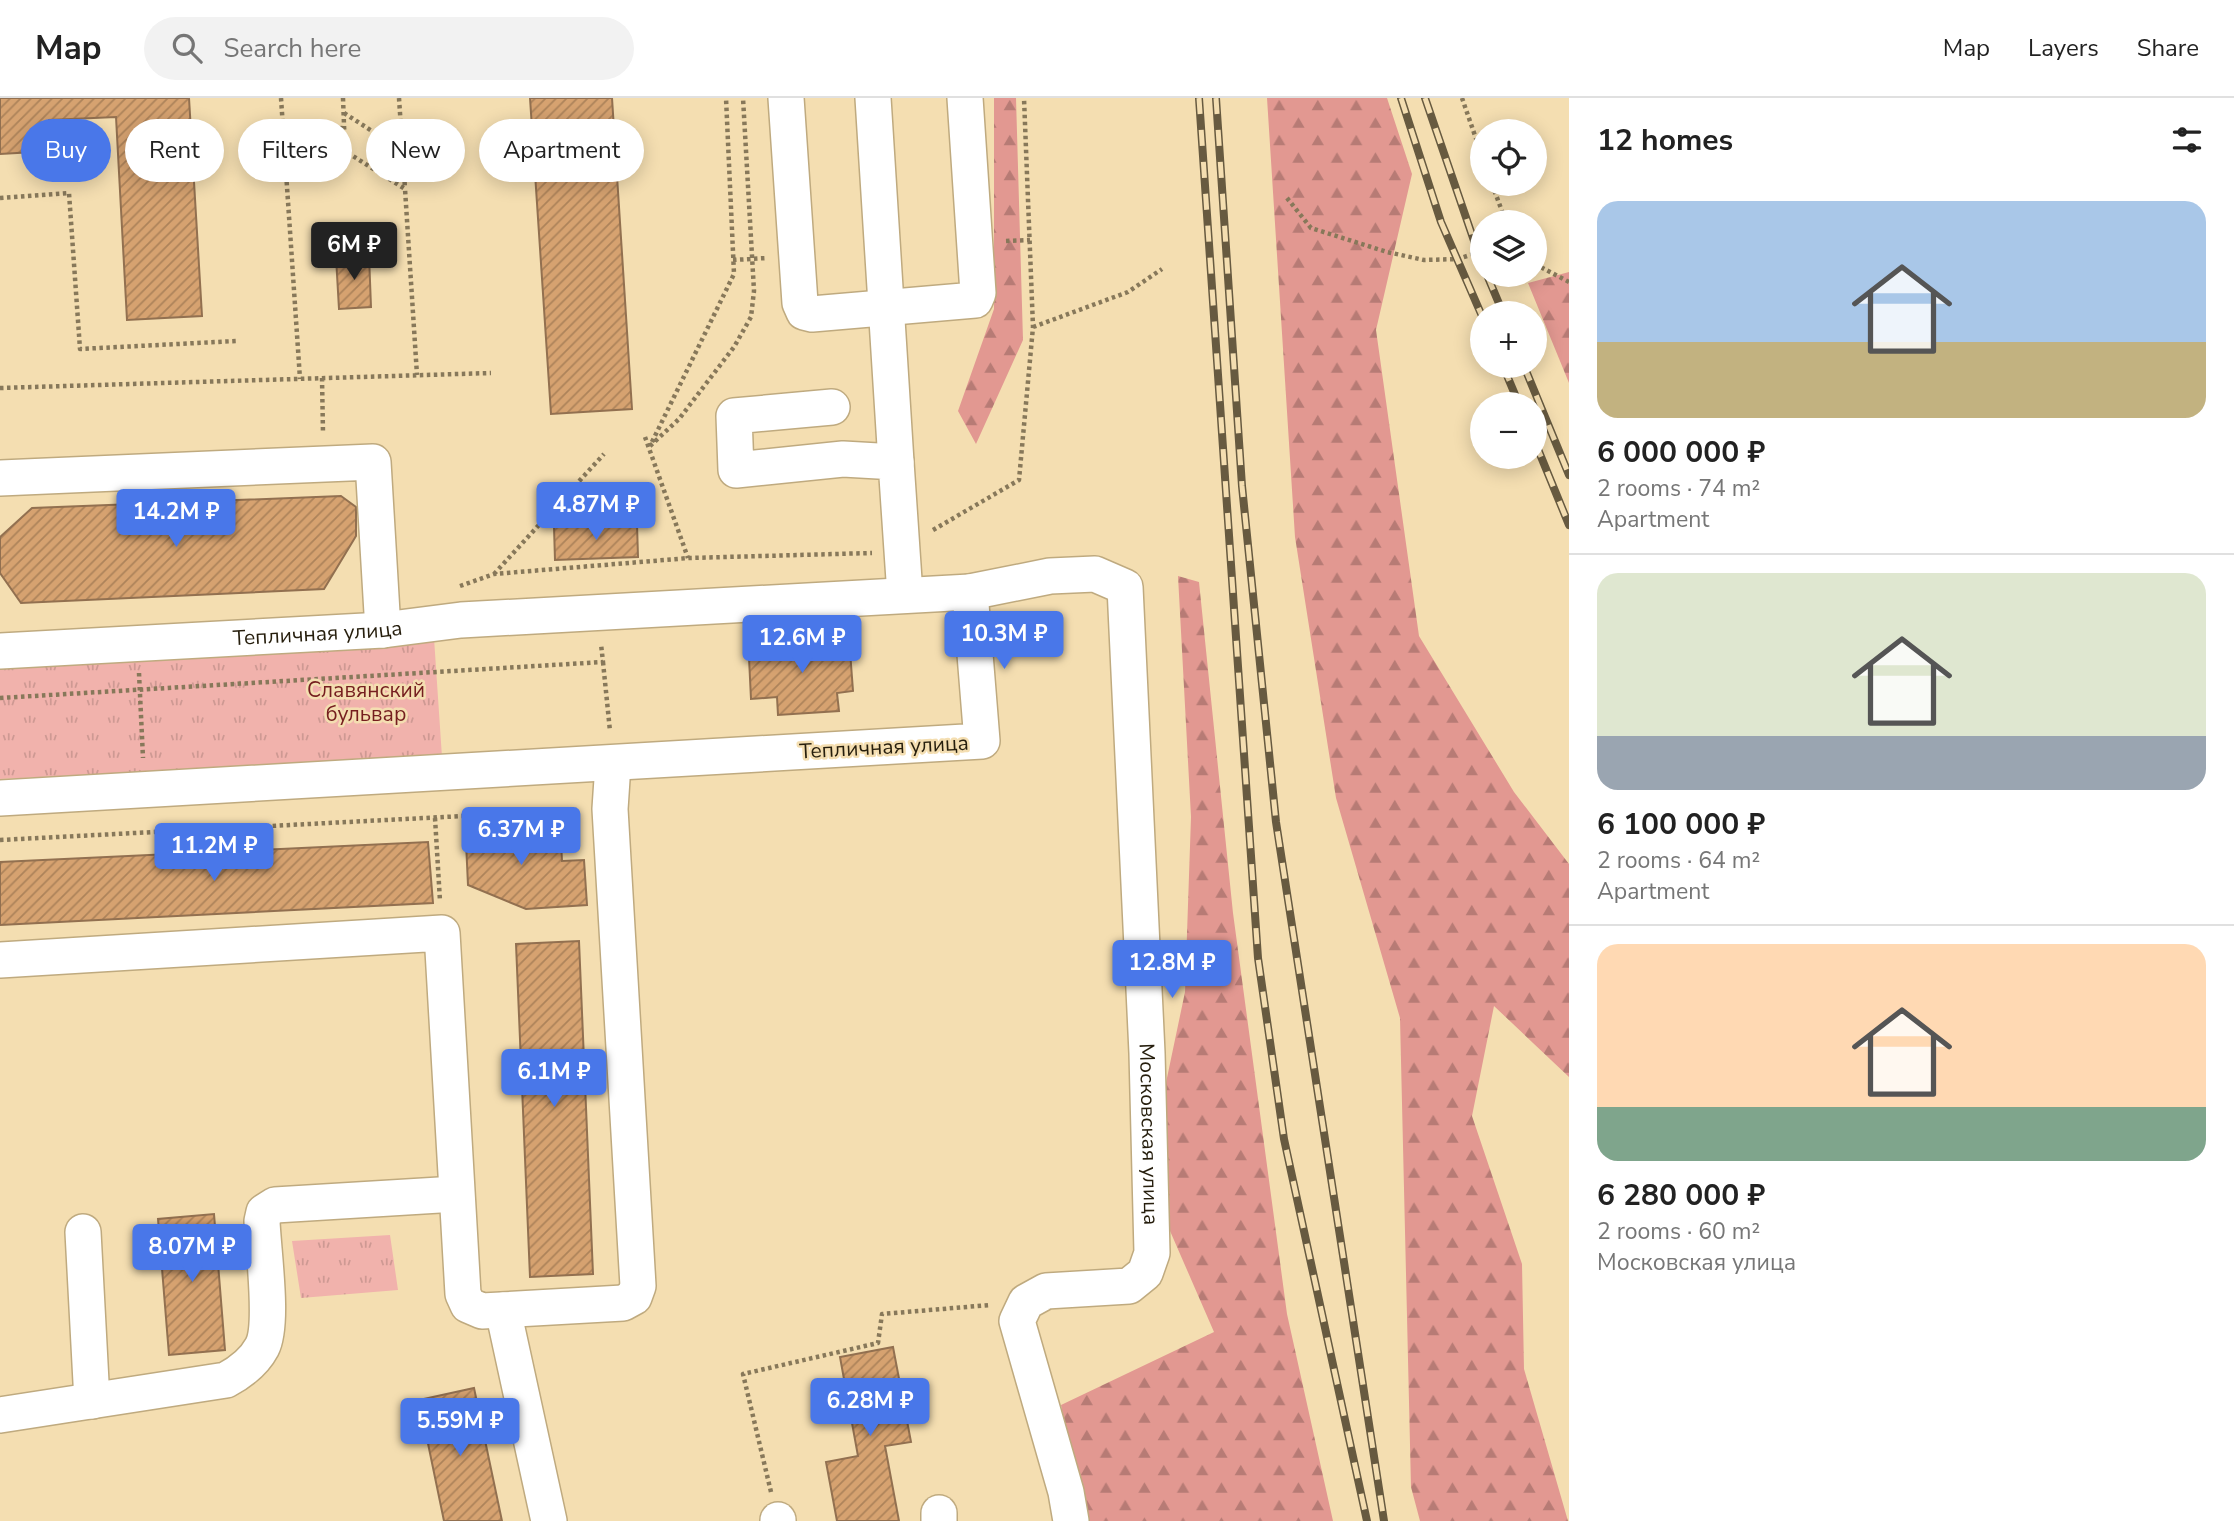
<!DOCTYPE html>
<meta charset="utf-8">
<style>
body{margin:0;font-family:"Nunito Sans",sans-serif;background:#f2f2f2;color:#222;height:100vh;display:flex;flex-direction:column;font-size:26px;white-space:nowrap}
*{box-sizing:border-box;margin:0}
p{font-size:23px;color:#767676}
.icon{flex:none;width:38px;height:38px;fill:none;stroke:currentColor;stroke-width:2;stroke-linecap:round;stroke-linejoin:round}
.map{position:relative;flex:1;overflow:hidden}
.sheet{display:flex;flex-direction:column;background:#fff;width:665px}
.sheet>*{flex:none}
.guide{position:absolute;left:21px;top:21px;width:665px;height:63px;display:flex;gap:14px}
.buttons{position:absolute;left:1470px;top:21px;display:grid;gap:14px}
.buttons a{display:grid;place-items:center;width:77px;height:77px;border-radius:50%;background:#fff;box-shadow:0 4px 18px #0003;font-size:35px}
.price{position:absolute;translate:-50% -60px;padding:0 16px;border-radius:7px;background:#4977e9;color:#fff;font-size:23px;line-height:46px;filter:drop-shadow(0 2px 4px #0008)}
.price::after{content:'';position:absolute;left:50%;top:42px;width:21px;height:16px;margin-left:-10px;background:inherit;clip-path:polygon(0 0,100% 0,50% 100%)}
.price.active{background:#222;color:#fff}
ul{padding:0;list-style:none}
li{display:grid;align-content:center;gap:14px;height:371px;padding:0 28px}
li+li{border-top:2px solid #e0e0e0}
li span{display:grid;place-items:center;height:217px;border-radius:21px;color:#555}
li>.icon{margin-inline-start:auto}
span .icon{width:126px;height:126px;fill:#fffc;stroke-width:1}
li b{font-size:30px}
h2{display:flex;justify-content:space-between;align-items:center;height:84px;padding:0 28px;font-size:30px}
.pill{padding:0 24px;border-radius:32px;background:#fff;box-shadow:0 4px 18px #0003;font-size:24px;line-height:63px}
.pill.active{background:#4977e9;color:#fff}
header{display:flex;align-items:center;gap:42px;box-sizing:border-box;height:98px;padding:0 35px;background:#fff;border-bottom:2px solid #e0e0e0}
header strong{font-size:33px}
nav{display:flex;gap:38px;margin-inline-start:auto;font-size:24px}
.search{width:490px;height:63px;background:#f2f2f2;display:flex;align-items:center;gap:18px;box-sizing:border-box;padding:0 24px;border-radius:38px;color:#767676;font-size:26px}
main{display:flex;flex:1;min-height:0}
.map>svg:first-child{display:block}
.forest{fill:url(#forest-firs)}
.park{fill:url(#park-tufts)}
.building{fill:url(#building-hatch);stroke:#927050;stroke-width:2}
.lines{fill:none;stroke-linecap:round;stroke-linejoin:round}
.minor-casing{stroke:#bfaa7f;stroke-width:38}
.path{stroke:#87785a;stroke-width:4.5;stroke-dasharray:3.5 3.5;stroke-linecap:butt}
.minor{stroke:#fff;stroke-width:35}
.rail-casing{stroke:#675a40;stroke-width:8}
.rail{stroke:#f4deb1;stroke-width:5;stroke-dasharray:16;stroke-linecap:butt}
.labels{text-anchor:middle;stroke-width:5;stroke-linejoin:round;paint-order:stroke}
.street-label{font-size:21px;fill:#261e0d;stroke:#f4deb1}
.park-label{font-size:21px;fill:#751e1f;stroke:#f4deb1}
</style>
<header>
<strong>Map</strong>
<div class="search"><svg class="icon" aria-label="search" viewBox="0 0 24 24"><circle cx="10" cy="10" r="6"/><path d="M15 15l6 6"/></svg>Search here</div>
<nav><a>Map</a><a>Layers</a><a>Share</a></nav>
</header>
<main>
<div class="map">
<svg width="1569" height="1423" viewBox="0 0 1569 1423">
<defs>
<pattern id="forest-firs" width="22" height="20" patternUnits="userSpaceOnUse" patternTransform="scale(1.75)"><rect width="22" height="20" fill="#e29891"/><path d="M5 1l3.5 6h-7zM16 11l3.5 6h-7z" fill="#b77b75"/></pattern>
<pattern id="park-tufts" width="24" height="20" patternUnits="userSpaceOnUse" patternTransform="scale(1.75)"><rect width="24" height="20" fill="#f1b2ac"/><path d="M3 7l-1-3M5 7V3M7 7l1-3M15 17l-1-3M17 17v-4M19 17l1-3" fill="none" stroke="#ce9993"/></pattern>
<pattern id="building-hatch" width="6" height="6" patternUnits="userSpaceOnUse" patternTransform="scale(1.75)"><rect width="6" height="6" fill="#d6a270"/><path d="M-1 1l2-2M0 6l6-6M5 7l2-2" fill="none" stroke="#ad835a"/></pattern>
</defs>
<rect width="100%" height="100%" fill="#f4deb1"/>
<path class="forest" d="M994,0h22l7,242 -47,104 -18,-33 36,-102z
M1267,0h120l25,76 -36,156 43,306 95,156 55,72v213l-75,-71 -22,110 50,148 2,105 44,152h-148l-9,-34 -11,-469 -64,-220 -41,-261z
M1569,174v111l-41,-100z
M1178,478l21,6 34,331 54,401 46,207h-250l-22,-116 153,-73 -47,-108 -8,-108 26,-124 6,-175z"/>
<path class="park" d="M434,540l8,119 -442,22v-112z
M390,1137l8,55 -97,8 -9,-57z"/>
<path class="building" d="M0,0h189l13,218 -75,4 -11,-203 -67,3 2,31 -51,3z
M530,0h82l20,311 -81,5z
M369,157l2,52 -32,2 -3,-52z
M341,398l15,11v29l-32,53 -303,14 -21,-30v-36l32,-29z
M637,426l1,33 -83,3 -1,-33z
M833,535l2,19 15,-1 3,40 -16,2 2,18 -61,4 -1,-18 -26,2 -2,-41 25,-2 -1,-18z
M520,719l1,27 40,-2 1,19 22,-1 3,45 -61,4 -58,-24 -3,-65z
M428,744l5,61 -433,22v-63z
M579,843l14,333 -63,3 -14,-333z
M214,1116l11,136 -56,5 -11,-136z
M893,1249l18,95 -26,4 14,75h-62l-11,-59 32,-6 -18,-99z
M474,1290l28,133h-58l-25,-121z"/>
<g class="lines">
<defs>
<g id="minor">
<path d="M786,0l14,205 4,9 8,2 163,-14 3,-7 -13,-195"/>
<path d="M873,0l23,364"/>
<path d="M832,309l-98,9 2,54 107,-11 53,3 9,133"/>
<path d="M0,380l373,-16 10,168"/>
<path id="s1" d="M970,494l80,-16 45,-2 30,13 22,466 5,200 -7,20 -16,13 -83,5 -20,11 -9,19 49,171 5,29"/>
<path id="s2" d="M0,553l383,-21 78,-10 509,-28 12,149 -982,57"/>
<path d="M0,862l442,-27 21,361 5,11 14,6 141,-8 11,-6 4,-11 -28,-477 3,-45"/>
<path d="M83,1134l9,169"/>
<path d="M503,1212l46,211"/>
<path d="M0,1317l226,-35c15,-8 28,-18 36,-33 12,-23 1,-97 0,-126l2,-9 11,-7 181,-11"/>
<path d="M939,1415v8"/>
<path d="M778,1423v-1"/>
</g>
</defs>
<use href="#minor" class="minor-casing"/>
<path class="path" d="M281,0l19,281
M343,0l2,53 60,38 12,186
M399,0l6,90
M1462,0l20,58
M344,15l59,38
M283,32l61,-2
M1492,86l14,38
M0,100l69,-5 11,156 156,-8
M1287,100l24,30 76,24 37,8 34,-1 24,-8
M1006,143l24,-1
M733,162l34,-2
M1535,166l34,18
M1033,229l95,-35 34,-23
M322,280l1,55
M0,290l491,-15
M645,339l43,121
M652,344l82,-168 -8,-176
M650,348l29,-27 55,-72 17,-30 3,-26 -11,-193
M933,432l86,-50 14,-153 -9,-229
M494,476l110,-120
M460,488l34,-12 195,-16 183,-5
M603,564l7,69
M139,575l4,85
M0,600l603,-36 -2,-18
M435,720l5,83
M0,742l579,-30
M771,1394l-28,-118 135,-31 4,-29 108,-9"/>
<use href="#minor" class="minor"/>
<defs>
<path id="rail" d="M1199,0l59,860 26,181 83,382
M1216,0l26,388 34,336 108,699
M1401,0l40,124 41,94
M1425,0l57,166
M1487,177l16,38
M1503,268l16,38
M1524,268l45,109
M1535,344l34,83"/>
</defs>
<use href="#rail" class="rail-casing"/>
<use href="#rail" class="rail"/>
</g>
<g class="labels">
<g class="street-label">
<text dy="7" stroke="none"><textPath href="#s2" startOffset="318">Тепличная улица</textPath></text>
<text transform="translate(884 649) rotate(-3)" y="7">Тепличная улица</text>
<text dy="7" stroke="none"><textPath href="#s1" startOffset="707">Московская улица</textPath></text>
</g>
<g class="park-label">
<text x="366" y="599">Славянский<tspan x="366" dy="24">бульвар</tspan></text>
</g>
</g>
</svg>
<div class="buttons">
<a><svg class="icon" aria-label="locate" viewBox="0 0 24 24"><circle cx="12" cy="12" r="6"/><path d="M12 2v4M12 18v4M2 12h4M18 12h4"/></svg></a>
<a><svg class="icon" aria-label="layers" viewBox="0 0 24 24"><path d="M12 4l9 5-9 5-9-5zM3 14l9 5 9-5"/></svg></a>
<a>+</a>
<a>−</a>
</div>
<b class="price active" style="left:354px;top:184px">6M ₽</b>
<b class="price" style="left:596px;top:444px">4.87M ₽</b>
<b class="price" style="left:176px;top:451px">14.2M ₽</b>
<b class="price" style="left:1004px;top:573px">10.3M ₽</b>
<b class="price" style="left:802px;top:577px">12.6M ₽</b>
<b class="price" style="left:521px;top:769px">6.37M ₽</b>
<b class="price" style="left:214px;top:785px">11.2M ₽</b>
<b class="price" style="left:1172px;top:902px">12.8M ₽</b>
<b class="price" style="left:554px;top:1011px">6.1M ₽</b>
<b class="price" style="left:192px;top:1186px">8.07M ₽</b>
<b class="price" style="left:870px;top:1340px">6.28M ₽</b>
<b class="price" style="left:460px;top:1360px">5.59M ₽</b>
<div class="guide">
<a class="pill active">Buy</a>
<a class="pill">Rent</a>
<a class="pill">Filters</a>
<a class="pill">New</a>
<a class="pill">Apartment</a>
</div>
</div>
<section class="sheet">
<h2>12 homes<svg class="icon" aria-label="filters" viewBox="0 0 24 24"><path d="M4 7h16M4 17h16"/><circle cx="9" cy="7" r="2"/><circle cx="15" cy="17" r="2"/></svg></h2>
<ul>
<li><span style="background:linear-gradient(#a9c7e8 65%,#c2b280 0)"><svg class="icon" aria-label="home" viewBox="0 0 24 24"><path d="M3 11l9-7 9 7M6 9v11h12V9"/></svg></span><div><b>6 000 000 ₽</b><p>2 rooms · 74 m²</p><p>Apartment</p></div></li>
<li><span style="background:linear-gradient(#dfe7d0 75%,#9aa5b1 0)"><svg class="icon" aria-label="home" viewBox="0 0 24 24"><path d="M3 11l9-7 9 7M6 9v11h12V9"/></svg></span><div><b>6 100 000 ₽</b><p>2 rooms · 64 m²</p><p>Apartment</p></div></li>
<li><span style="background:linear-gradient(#ffd9b3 75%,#7fa58c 0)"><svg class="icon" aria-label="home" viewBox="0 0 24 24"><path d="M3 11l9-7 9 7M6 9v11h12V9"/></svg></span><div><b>6 280 000 ₽</b><p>2 rooms · 60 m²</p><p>Московская улица</p></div></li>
</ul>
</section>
</main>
